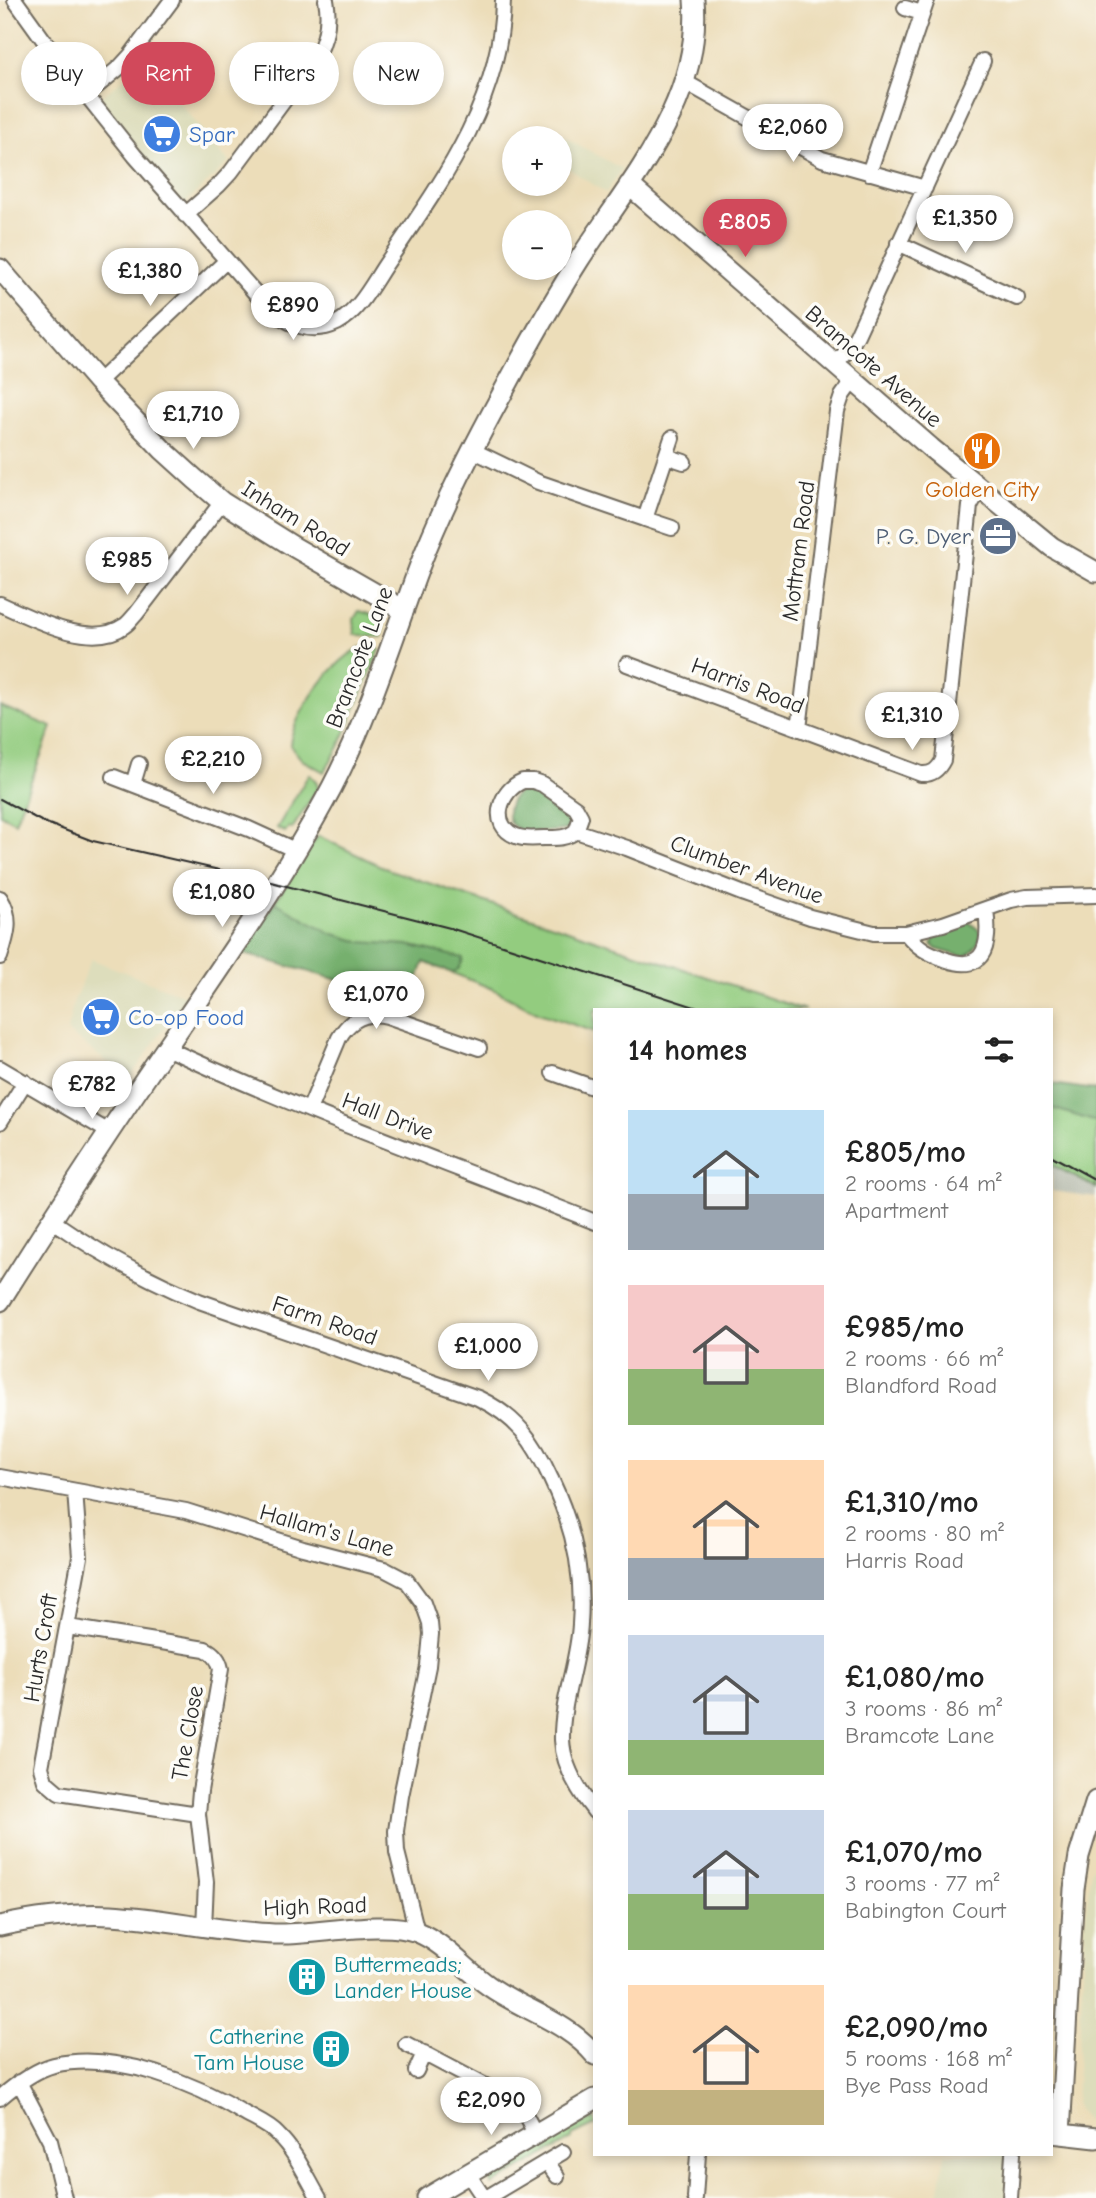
<!DOCTYPE html>
<meta charset="utf-8">
<style>
body{margin:0;font-family:"Comic Neue",sans-serif;background:#f6f6f6;color:#222;height:100vh;display:flex;flex-direction:column;font-size:26px;white-space:nowrap}
*{box-sizing:border-box;margin:0}
p{font-size:23px;color:#767676}
.icon{flex:none;width:38px;height:38px;fill:none;stroke:currentColor;stroke-width:2;stroke-linecap:round;stroke-linejoin:round}
.map{position:relative;flex:1;overflow:hidden}
.details{position:absolute;left:593px;top:1008px;width:460px;height:1148px;display:flex;flex-direction:column;background:#fff;border-radius:0px;box-shadow:0 4px 10px #0003}
.details>*{flex:none}
.banner{position:absolute;left:21px;top:42px;width:467px;height:63px;display:flex;gap:14px}
.buttons{position:absolute;left:502px;top:126px;display:grid;gap:14px}
.buttons a{display:grid;place-items:center;width:70px;height:70px;border-radius:50%;background:#fff;box-shadow:0 4px 10px #0003;font-size:35px}
.price{position:absolute;translate:-50% -60px;padding:0 16px;border-radius:24px;background:#fff;color:#222;font-size:23px;line-height:46px;filter:drop-shadow(0 2px 4px #0008)}
.price::after{content:'';position:absolute;left:50%;top:42px;width:21px;height:16px;margin-left:-10px;background:inherit;clip-path:polygon(0 0,100% 0,50% 100%)}
.price.current{background:#d1495b;color:#fff}
ul{padding:0;list-style:none}
li{display:flex;align-items:center;gap:21px;height:175px;padding:0 35px}
li span{display:grid;place-items:center;flex:none;width:196px;height:140px;border-radius:0px;color:#555}
li>.icon{margin-inline-start:auto}
span .icon{width:84px;height:84px;fill:#fffc;stroke-width:1}
li b{font-size:30px}
h2{display:flex;justify-content:space-between;align-items:center;height:84px;padding:0 35px;font-size:30px}
.chip{padding:0 24px;border-radius:32px;background:#fff;box-shadow:0 4px 10px #0003;font-size:24px;line-height:63px}
.chip.current{background:#d1495b;color:#fff}
.map>svg:first-child{display:block}
.built{fill:#ddddbc}
.industrial{fill:#c2c6b9}
.green{fill:#93cc7f;stroke:#5f7c55;stroke-width:2}
.forest{fill:#76b06e;stroke:#506e4c;stroke-width:2}
.lines{fill:none;stroke-linecap:round;stroke-linejoin:round}
.street-casing{stroke:#6f695d;stroke-width:18}
.secondary-casing{stroke:#6f695d;stroke-width:23}
.street{stroke:#fff;stroke-width:14}
.secondary{stroke:#fff;stroke-width:19}
.tram{stroke:#2b2b2b;stroke-width:2}
.labels{text-anchor:middle;stroke-width:7;stroke-linejoin:round;paint-order:stroke}
.shop-label{font-size:23px;fill:#366cbe;stroke:#fdfcf7;text-anchor:start}
.street-label{font-size:23px;fill:#2b2b2b;stroke:#fdfcf7}
.food-label{font-size:23px;fill:#c56008;stroke:#fdfcf7}
.service-label{font-size:23px;fill:#4e5e75;stroke:#fdfcf7;text-anchor:end}
.culture-label{font-size:23px;fill:#0d838f;stroke:#fdfcf7;text-anchor:start}
</style>
<div class="map">
<svg width="1096" height="2198" viewBox="0 0 1096 2198">
<rect width="100%" height="100%" fill="#fdfcf7"/>
<filter id="ink" filterUnits="userSpaceOnUse"><feTurbulence type="fractalNoise" baseFrequency=".0143" numOctaves="2"/><feDisplacementMap in="SourceGraphic" scale="14" xChannelSelector="R" yChannelSelector="G"/><feConvolveMatrix kernelMatrix="1 2 1 2 8 2 1 2 1" color-interpolation-filters="sRGB"/></filter>
<filter id="wash" filterUnits="userSpaceOnUse"><feTurbulence type="fractalNoise" baseFrequency=".00686" numOctaves="4" result="noise"/><feDisplacementMap in="SourceGraphic" scale="28" xChannelSelector="R" yChannelSelector="G"/><feGaussianBlur stdDeviation="1.57" result="paint"/><feColorMatrix in="noise" values="0 0 0 0 0 0 0 0 0 0 0 0 0 0 0 0 0 1.4 0 .05"/><feComposite in="paint" operator="in"/></filter>
<g filter="url(#wash)">
<rect width="100%" height="100%" fill="#ecddb9"/>
<path class="built" d="M143,59l86,103 -45,42 -88,-103 32,-26z
M563,136l59,33 -16,24 -46,-30v-22z
M91,959l95,37 -57,83 -62,-48 7,-30z
M1096,1863v258l-10,-1 -10,-14 10,-196 5,-41z
M945,2154h62l-1,44h-43l-25,-3z"/>
<path class="industrial" d="M1052,1165l44,23v9l-44,-6z"/>
<path class="green" d="M359,611c15,4 30,8 23,26l-22,-1 -5,-2 -1,-15z
M366,646h6l8,4 -41,97 -15,25 -22,-12 -12,-15c2,-30 47,-92 76,-99z
M0,706l52,21 -37,95 -15,-8z
M309,774l7,7 2,7 -26,41 -3,-2 -4,5 -8,-4z
M318,836l69,33 418,141h-210v22l-56,-19 -46,-24 -86,-34 -20,49 -9,-1 -20,4 -19,-27 -98,-27z
M1052,1086l44,4v98l-44,-23z
M595,2119v6l-23,11v3l-80,46 -5,-7 96,-55z"/>
<path class="forest" d="M524,788c15,0 60,23 41,42 -17,1 -60,9 -57,-19 1,-10 8,-18 16,-23z
M275,902l56,31 30,9 47,3 55,13c-1,8 -4,12 -11,15l-28,-11 -10,28 -8,-3 -7,19 -21,-3 -20,4 -19,-27 -98,-27z
M969,922l10,8 2,6c-4,10 -8,16 -17,21l-28,-8 -4,-4c2,-17 22,-18 37,-23z
M1052,1084l44,6v32l-44,-14z"/>
</g>
<g filter="url(#ink)">
<g class="lines">
<defs>
<path id="street" d="M15,0l38,53 82,103 130,148c19,19 45,32 72,19 23,-12 37,-42 51,-62 54,-79 114,-161 115,-261
M905,8l17,5
M685,82l137,77 103,29
M86,95l34,-28 11,-12 41,-55
M869,173l58,-173
M185,215l34,-30 12,-13 86,-116c9,-17 13,-36 9,-56
M898,243l119,55
M834,365l15,-16 8,-14 126,-274
M98,382l128,-121
M472,450l66,32 107,37 27,-81
M666,456l18,6
M645,519l27,9
M0,604c32,14 91,46 124,22 5,-3 8,-8 12,-12l86,-112
M627,664l294,110c11,1 17,-4 22,-14l27,-254 10,-18
M799,729l38,-318 5,-15 10,-14
M114,777l135,52 48,22
M523,781h10l9,3 34,24 5,9 -5,14c-10,8 -20,7 -32,7 -9,0 -19,2 -28,-2 -28,-11 -16,-46 7,-55z
M133,784l6,-20
M576,831l51,17 117,46 66,23 64,16h32l37,-9 68,-24 16,-3 69,-2
M0,898c13,20 7,38 0,59
M906,933c13,16 22,20 41,27 41,14 43,-20 39,-51
M166,1048c140,65 286,117 429,174
M0,1068l109,64
M553,1073l42,15
M309,1110l30,-72c11,-19 27,-27 48,-22l92,32
M0,1122l25,-40
M51,1220c47,33 95,59 148,81l279,97c38,18 56,43 73,81 22,46 33,94 29,145 -2,39 -19,77 -18,116 1,26 18,53 33,72
M0,1477l186,34 117,37 81,21 23,12 16,22 7,20 1,11 -3,32 -27,130 -5,35 1,21 20,80
M75,1491l5,66 -39,210 4,14 14,12 139,21
M68,1627l137,22c9,4 14,10 16,20l-21,122 -2,23 8,68 -2,46
M406,2044l106,56 15,18 9,17
M416,2071l8,-18
M19,2082l31,59 14,57
M0,2098c15,-13 34,-28 54,-33 62,-14 141,18 193,50 11,6 23,11 31,20 18,17 29,43 41,63
M547,2162l10,14
M468,2174l16,24
M486,2198l77,-46
M695,2198l3,-44
M1010,2198l3,-44"/>
<path id="secondary" d="M629,185l302,263 121,99 44,25
M0,269l98,113 65,68 32,29 27,23 72,45 110,63
M0,1301c53,-84 107,-167 164,-250 59,-86 119,-172 168,-264 37,-71 60,-147 88,-222 22,-58 51,-114 81,-169 24,-45 50,-92 78,-136 51,-79 124,-160 115,-260
M0,1926c37,-8 73,-13 111,-11 54,3 108,17 163,19 41,2 106,-15 143,-2 28,11 47,37 72,54 34,24 79,36 106,69
M1052,2133l44,5
M1060,2134l14,-245 5,-33 17,-55
M427,2198l168,-99"/>
</defs>
<use href="#street" class="street-casing"/>
<use href="#secondary" class="secondary-casing"/>
<use href="#street" class="street"/>
<use href="#secondary" class="secondary"/>
<path class="tram" d="M0,799l41,22 52,20 174,40 183,47 254,82
M1052,1156l44,24"/>
</g>
</g>
<defs>
<symbol id="supermarket-disc" viewBox="-11 -11 22 22"><circle r="9.5" fill="#3f7fe0" stroke="#fdfcf7"/><path d="M-6-5.5h2.5l.6 2H6L4.5 2H-2.5L-4.4-4H-6ZM-1.5 3.2a1.3 1.3 0 1 0 .1 0ZM3 3.2a1.3 1.3 0 1 0 .1 0Z" fill="#fff"/></symbol>
<symbol id="restaurant-disc" viewBox="-11 -11 22 22"><circle r="9.5" fill="#e8710a" stroke="#fdfcf7"/><path d="M-5-6h1v4h1v-4h1v4h1v-4h1v5L-1.5 .5V6h-2V.5L-5-1ZM5-6V6H3V1.5H1.5Q1.5-4 5-6Z" fill="#fff"/></symbol>
<symbol id="office-disc" viewBox="-11 -11 22 22"><circle r="9.5" fill="#5c6f8a" stroke="#fdfcf7"/><path d="M-6-3h4V-5.5h4V-3h4V5H-6ZM-1-4.5V-3h2v-1.5ZM-6 0V1H6V0Z" fill="#fff"/></symbol>
<symbol id="building-disc" viewBox="-11 -11 22 22"><circle r="9.5" fill="#0f9aa8" stroke="#fdfcf7"/><path d="M-4-6H4V6H1V3H-1V6H-4ZM-2.5-4.3h1.7v1.8h-1.7ZM.8-4.3h1.7v1.8H.8ZM-2.5-1h1.7V.8h-1.7ZM.8-1h1.7V.8H.8Z" fill="#fff"/></symbol>
</defs>
<g fill-rule="evenodd">
<use href="#supermarket-disc" x="140" y="112" width="44" height="44"/>
<use href="#restaurant-disc" x="960" y="429" width="44" height="44"/>
<use href="#office-disc" x="976" y="514" width="44" height="44"/>
<use href="#supermarket-disc" x="79" y="995" width="44" height="44"/>
<use href="#building-disc" x="285" y="1955" width="44" height="44"/>
<use href="#building-disc" x="309" y="2027" width="44" height="44"/>
</g>
<g class="labels">
<g class="shop-label">
<text x="189" y="142">Spar</text>
<text x="128" y="1025">Co-op Food</text>
</g>
<g class="street-label">
<text transform="translate(874 366) rotate(41)" y="8">Bramcote Avenue</text>
<text transform="translate(296 518) rotate(32)" y="8">Inham Road</text>
<text transform="translate(798 551) rotate(-83)" y="8">Mottram Road</text>
<text transform="translate(359 657) rotate(-69)" y="8">Bramcote Lane</text>
<text transform="translate(748 685) rotate(21)" y="8">Harris Road</text>
<text transform="translate(747 869) rotate(20)" y="8">Clumber Avenue</text>
<text transform="translate(388 1116) rotate(21)" y="8">Hall Drive</text>
<text transform="translate(325 1320) rotate(19)" y="8">Farm Road</text>
<text transform="translate(327 1530) rotate(16)" y="8">Hallam's Lane</text>
<text transform="translate(40 1648) rotate(-80)" y="8">Hurts Croft</text>
<text transform="translate(187 1733) rotate(-80)" y="8">The Close</text>
<text transform="translate(315 1906) rotate(-2)" y="8">High Road</text>
</g>
<g class="food-label">
<text x="982" y="497">Golden City</text>
</g>
<g class="service-label">
<text x="971" y="544">P. G. Dyer</text>
</g>
<g class="culture-label">
<text x="334" y="1972">Buttermeads;<tspan x="334" dy="26">Lander House</tspan></text>
<text x="304" y="2044" text-anchor="end">Catherine<tspan x="304" dy="26">Tam House</tspan></text>
</g>
</g>
</svg>
<div class="buttons">
<a>+</a>
<a>−</a>
</div>
<b class="price" style="left:793px;top:164px">£2,060</b>
<b class="price" style="left:965px;top:255px">£1,350</b>
<b class="price current" style="left:745px;top:259px">£805</b>
<b class="price" style="left:150px;top:308px">£1,380</b>
<b class="price" style="left:293px;top:342px">£890</b>
<b class="price" style="left:193px;top:451px">£1,710</b>
<b class="price" style="left:127px;top:597px">£985</b>
<b class="price" style="left:912px;top:752px">£1,310</b>
<b class="price" style="left:213px;top:796px">£2,210</b>
<b class="price" style="left:222px;top:929px">£1,080</b>
<b class="price" style="left:376px;top:1031px">£1,070</b>
<b class="price" style="left:92px;top:1121px">£782</b>
<b class="price" style="left:488px;top:1383px">£1,000</b>
<b class="price" style="left:491px;top:2137px">£2,090</b>
<div class="banner">
<a class="chip">Buy</a>
<a class="chip current">Rent</a>
<a class="chip">Filters</a>
<a class="chip">New</a>
</div>
<section class="details">
<h2>14 homes<svg class="icon" aria-label="filters" viewBox="0 0 24 24"><path d="M4 7h16M4 17h16"/><circle cx="9" cy="7" r="2"/><circle cx="15" cy="17" r="2"/></svg></h2>
<ul>
<li><span style="background:linear-gradient(#bfe0f5 60%,#9aa5b1 0)"><svg class="icon" aria-label="home" viewBox="0 0 24 24"><path d="M3 11l9-7 9 7M6 9v11h12V9"/></svg></span><div><b>£805/mo</b><p>2 rooms · 64 m²</p><p>Apartment</p></div></li>
<li><span style="background:linear-gradient(#f6c9c9 60%,#8fb573 0)"><svg class="icon" aria-label="home" viewBox="0 0 24 24"><path d="M3 11l9-7 9 7M6 9v11h12V9"/></svg></span><div><b>£985/mo</b><p>2 rooms · 66 m²</p><p>Blandford Road</p></div></li>
<li><span style="background:linear-gradient(#ffd9b3 70%,#9aa5b1 0)"><svg class="icon" aria-label="home" viewBox="0 0 24 24"><path d="M3 11l9-7 9 7M6 9v11h12V9"/></svg></span><div><b>£1,310/mo</b><p>2 rooms · 80 m²</p><p>Harris Road</p></div></li>
<li><span style="background:linear-gradient(#c9d6e8 75%,#8fb573 0)"><svg class="icon" aria-label="home" viewBox="0 0 24 24"><path d="M3 11l9-7 9 7M6 9v11h12V9"/></svg></span><div><b>£1,080/mo</b><p>3 rooms · 86 m²</p><p>Bramcote Lane</p></div></li>
<li><span style="background:linear-gradient(#c9d6e8 60%,#8fb573 0)"><svg class="icon" aria-label="home" viewBox="0 0 24 24"><path d="M3 11l9-7 9 7M6 9v11h12V9"/></svg></span><div><b>£1,070/mo</b><p>3 rooms · 77 m²</p><p>Babington Court</p></div></li>
<li><span style="background:linear-gradient(#ffd9b3 75%,#c2b280 0)"><svg class="icon" aria-label="home" viewBox="0 0 24 24"><path d="M3 11l9-7 9 7M6 9v11h12V9"/></svg></span><div><b>£2,090/mo</b><p>5 rooms · 168 m²</p><p>Bye Pass Road</p></div></li>
</ul>
</section>
</div>
